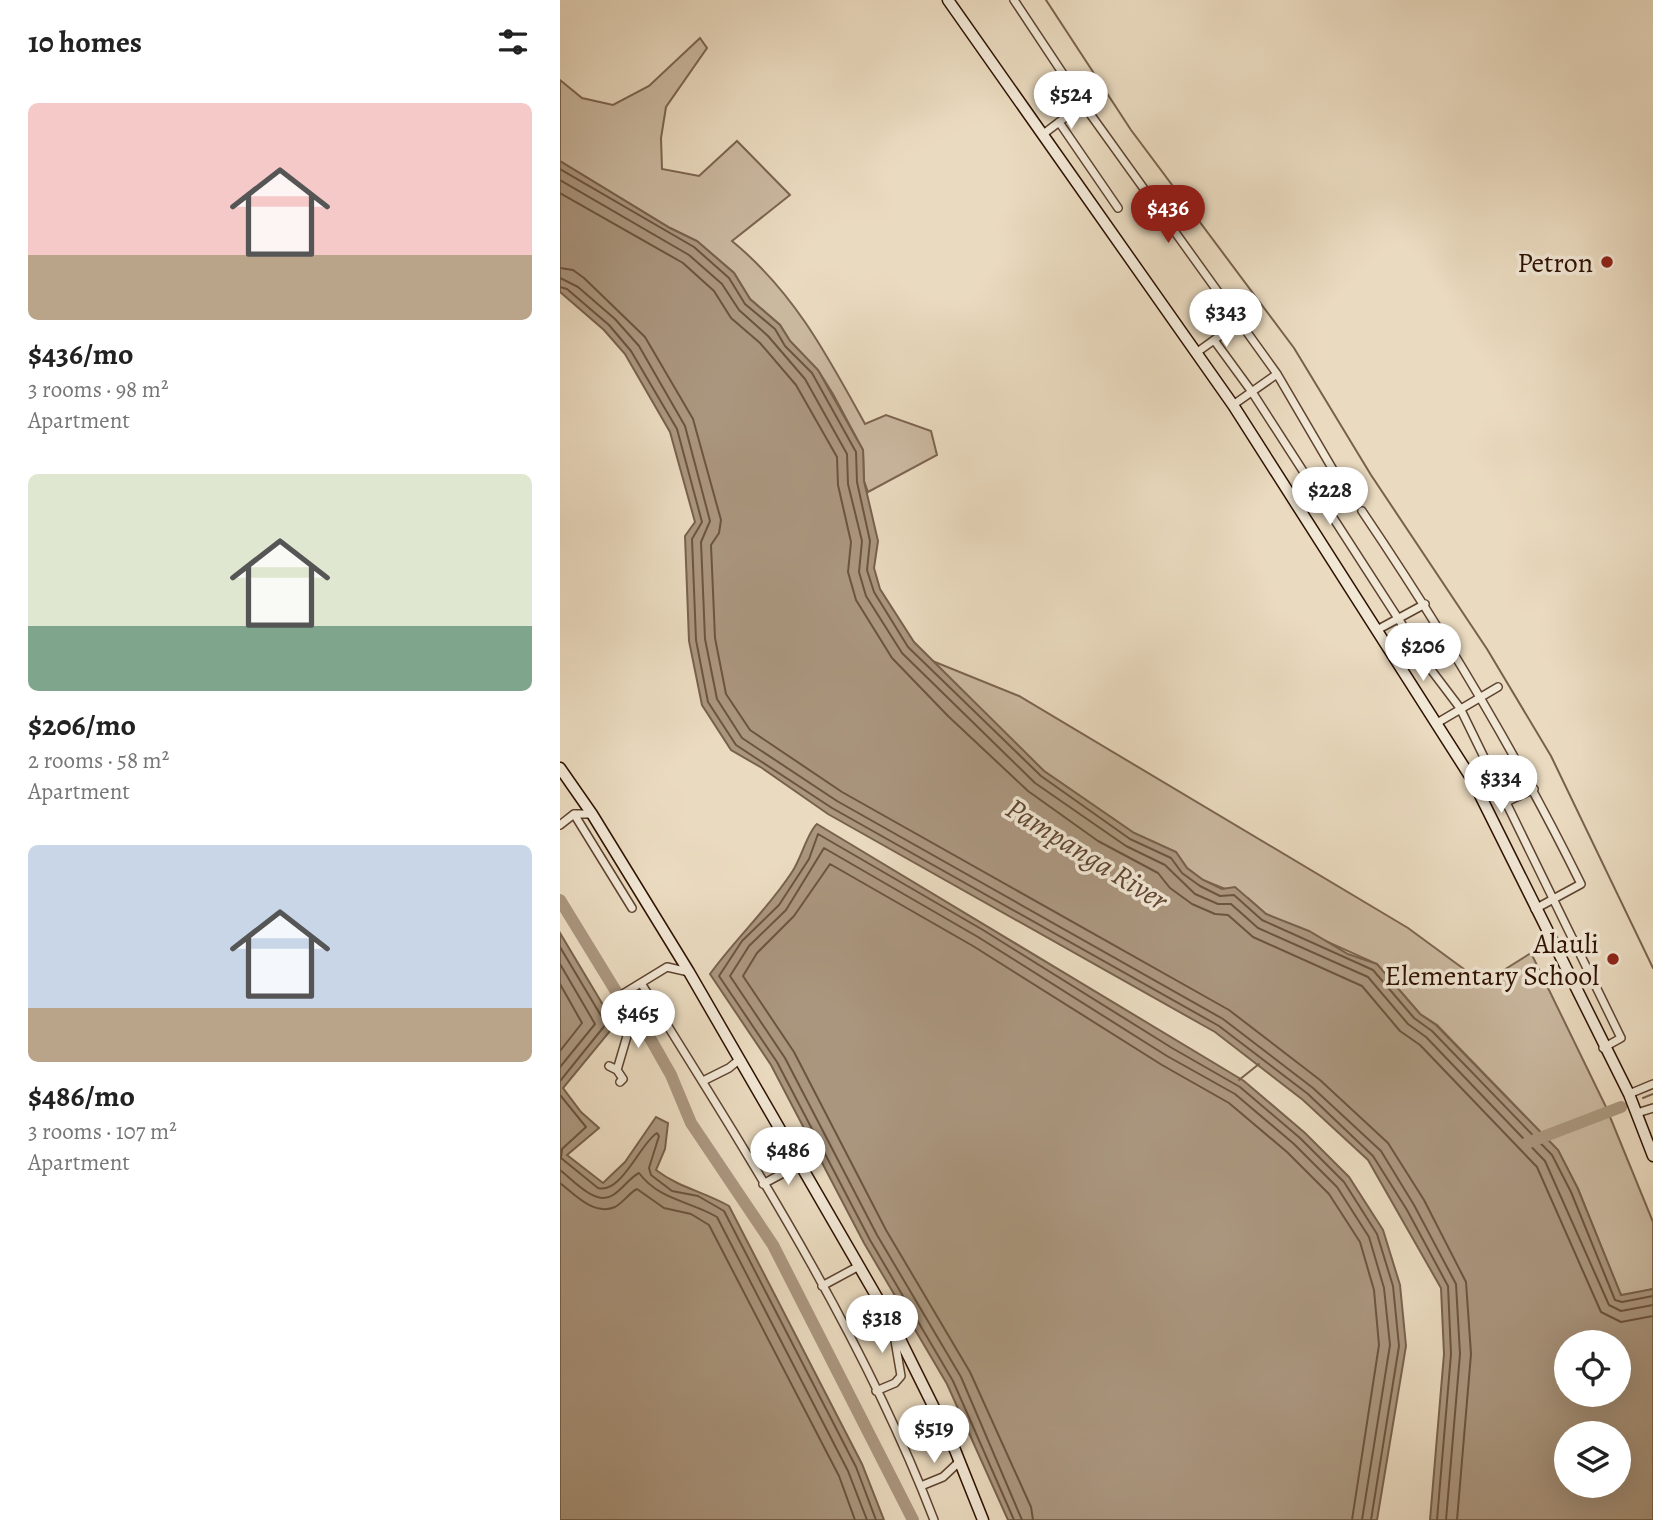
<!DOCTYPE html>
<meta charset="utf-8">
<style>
body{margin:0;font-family:Alegreya,serif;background:#f6f6f6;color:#222;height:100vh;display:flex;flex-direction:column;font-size:26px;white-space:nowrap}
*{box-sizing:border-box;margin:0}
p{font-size:23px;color:#767676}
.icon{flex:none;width:38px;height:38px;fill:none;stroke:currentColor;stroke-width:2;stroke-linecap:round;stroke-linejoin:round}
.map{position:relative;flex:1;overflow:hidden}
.sheet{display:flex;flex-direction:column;background:#fff;width:560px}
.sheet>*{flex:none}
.controls{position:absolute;left:994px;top:1330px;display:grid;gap:14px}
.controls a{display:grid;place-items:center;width:77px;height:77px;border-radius:50%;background:#fff;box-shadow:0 7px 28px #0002;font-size:35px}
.price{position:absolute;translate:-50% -60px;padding:0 16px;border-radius:24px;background:#fff;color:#222;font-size:23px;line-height:46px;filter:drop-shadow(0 2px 4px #0008)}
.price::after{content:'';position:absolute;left:50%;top:42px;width:21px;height:16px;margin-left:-10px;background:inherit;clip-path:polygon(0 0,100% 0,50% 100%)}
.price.on{background:#8f2418;color:#fff}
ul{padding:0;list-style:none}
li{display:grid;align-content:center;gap:14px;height:371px;padding:0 28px}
li span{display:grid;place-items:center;height:217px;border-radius:10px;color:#555}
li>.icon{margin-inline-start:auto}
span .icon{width:126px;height:126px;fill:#fffc;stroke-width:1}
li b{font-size:30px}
h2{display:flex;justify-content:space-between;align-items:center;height:84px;padding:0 28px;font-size:30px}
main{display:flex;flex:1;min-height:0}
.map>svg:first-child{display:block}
.green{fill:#cab89f;stroke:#7c6450;stroke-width:2}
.water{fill:#aa967e;stroke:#78614c;stroke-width:2;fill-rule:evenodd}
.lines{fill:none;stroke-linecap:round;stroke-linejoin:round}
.shore{stroke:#6c543f;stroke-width:2}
.stream{stroke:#78614c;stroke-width:2}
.river{stroke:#aa967e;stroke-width:12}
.street-casing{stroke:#5d4330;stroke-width:10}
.secondary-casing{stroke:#2e1100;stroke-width:13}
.street{stroke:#f1e7d5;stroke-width:7}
.secondary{stroke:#f1e7d5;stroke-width:10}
.poi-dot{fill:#8f2418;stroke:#f1e7d5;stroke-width:2.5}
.labels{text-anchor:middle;stroke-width:7;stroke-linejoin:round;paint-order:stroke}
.poi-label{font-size:28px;fill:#2e1100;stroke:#f1e7d5;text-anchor:end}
.water-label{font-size:30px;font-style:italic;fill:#604632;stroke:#f1e7d5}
</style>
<main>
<section class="sheet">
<h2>10 homes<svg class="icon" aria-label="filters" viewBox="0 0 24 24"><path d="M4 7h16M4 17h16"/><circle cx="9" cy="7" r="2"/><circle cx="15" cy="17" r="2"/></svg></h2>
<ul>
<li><span style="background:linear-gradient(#f6c9c9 70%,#b9a48a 0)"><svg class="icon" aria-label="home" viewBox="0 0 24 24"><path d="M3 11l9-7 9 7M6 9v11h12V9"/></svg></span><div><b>$436/mo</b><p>3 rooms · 98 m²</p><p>Apartment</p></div></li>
<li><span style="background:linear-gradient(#dfe7d0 70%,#7fa58c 0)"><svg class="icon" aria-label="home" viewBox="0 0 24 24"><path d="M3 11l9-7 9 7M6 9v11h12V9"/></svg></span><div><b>$206/mo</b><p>2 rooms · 58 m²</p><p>Apartment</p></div></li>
<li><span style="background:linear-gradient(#c9d6e8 75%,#b9a48a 0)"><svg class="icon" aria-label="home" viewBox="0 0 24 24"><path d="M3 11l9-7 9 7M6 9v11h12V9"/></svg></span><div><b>$486/mo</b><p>3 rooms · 107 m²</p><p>Apartment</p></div></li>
</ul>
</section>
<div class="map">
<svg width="1093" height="1520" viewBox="0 0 1093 1520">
<rect width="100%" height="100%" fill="#eadabf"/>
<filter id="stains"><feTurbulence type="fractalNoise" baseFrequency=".00286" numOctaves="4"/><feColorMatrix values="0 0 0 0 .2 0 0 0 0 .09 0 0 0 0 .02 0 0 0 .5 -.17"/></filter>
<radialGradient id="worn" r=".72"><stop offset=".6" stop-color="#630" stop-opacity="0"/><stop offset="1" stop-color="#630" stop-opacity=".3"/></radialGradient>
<path class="green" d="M140,38l7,10 -41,59 -5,31 1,31 37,7 38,-35 53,54 -58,46c62,51 95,114 133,183l21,-9 45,16 6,24 -69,37 -4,-11 -1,-31 -30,-56 -15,-24 -28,-29 -10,-16 -30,-26 -16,-26 -37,-32 -27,-13 -110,-67v-81l22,18 31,7 36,-19z
M370,660l89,36 389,232 75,55 48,-30 75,154 47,115v67l-32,7 -43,-107 -20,-39 -121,-125 -17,-11 -43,-50 -111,-50 -18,-16 -45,-18 -16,-12 -11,-16 -42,-19 -90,-62z"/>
<path class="water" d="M0,161l110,67 27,13 37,32 16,26 30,26 10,16 28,29 45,80 1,31 14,60 -4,27 6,21 34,53 130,129 90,62 42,19 11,16 16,12 19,9 13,-2 31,27 43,17 39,23 29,10 43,50 16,11 122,125 20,39 43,106 32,-6v231h-223l14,-166 -3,-66 -73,-128 -65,-60 -88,-68 -387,-218 -66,-46 -31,-18 -29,-45 -13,-64 -4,-105 10,-14 -25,-90 -45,-78 -21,-24 -44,-38zM1059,1342v53h-53v-53zM1059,1433v53h-53v-53z
M257,824l427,257 61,52 44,44 34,53 17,55 6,61 -29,174h-369l-61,-136 -83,-141 -93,-178 -61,-91c26,-36 58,-65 82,-102 9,-13 16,-41 25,-48z
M0,933l55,92 -52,63 18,24 18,16 -32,27 36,28 22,-21 31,-45 12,6 -3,26 -9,21c22,17 48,22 73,36l133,258 22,56h-324z"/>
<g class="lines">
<path class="shore" d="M0,169l134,78 35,31 16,26 30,25 10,17 27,27 44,79 1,30 13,59 -3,29 7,22 34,55 133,129 89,63 41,19 11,15 18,13 20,10 14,-1 28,25 111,50 41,48 18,13 120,124 19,37 44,108 7,2 31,-6
M0,180l129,75 33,29 17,26 29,26 37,43 42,75 1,30 14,57 -3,31 7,24 36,57 133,130 91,63 39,19 30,29 23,10h13l27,24 110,49 40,47 18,13 119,124 64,144 12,6 32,-6
M0,193l123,70 31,28 17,27 29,25 36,42 41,72 1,28 13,57 -3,30 8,28 36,58 56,58 80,75 70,50 60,32 12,15 22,16 23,10 13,1 25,22 109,49 38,45 20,14 117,122 64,145 20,10 32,-6
M0,268l13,2 11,8 61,59 48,82 28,101 -2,13 -8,12 4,93 11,56 24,36 92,62 387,218 91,70 68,63 36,57 42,82 5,72 -14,166
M0,278l18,9 37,32 24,27 46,80 25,95 -9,21 4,97 12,60 25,39 95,63 386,218 90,69 68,63 33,54 42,79 4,70 -14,166
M0,287l7,2 42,36 22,26 46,78 25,93 -10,17 4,101 12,62 28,43 96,63 387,218 89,68 65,62 34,54 41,76 3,68 -14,166
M0,947l46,77 -46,57
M0,964l35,60 -35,43
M0,984l22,39 -22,28
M0,1095l26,32 -24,22 -1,9 37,30c23,7 43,-46 59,-55l2,3 -10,32 2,7 21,16 26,5 26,15 132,256 20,53
M0,1170c13,10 36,37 53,25 10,-6 16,-17 26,-22 20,27 51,28 78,44l131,254 19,49
M0,1183c15,12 34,33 55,24 9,-5 14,-14 22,-18l27,19 27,6 18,11 130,251 16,44
M454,1520l-61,-139 -83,-141 -93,-178 -58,-86 23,-35 37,-36 30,-46 9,-25 165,96 189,118 68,39 60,51 44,44 33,52 16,52 6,60 -28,174
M462,1520l-61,-143 -84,-142 -92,-177 -55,-82 19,-30 37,-36 38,-62 154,89 189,119 68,38 59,50 43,43 32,50 15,51 6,57 -28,175
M473,1520l-2,-13 -61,-135 -84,-142 -92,-178 -51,-76 14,-23 37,-37 36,-52 143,82 189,119 67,38 58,49 42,42 31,48 14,48 5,55 -27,175"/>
<path class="stream" d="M486,0l85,130 163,218 77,127 116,174 64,107 102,212
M679,1080l20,-16
M1083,1098l10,-4"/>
<path class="river" d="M0,900l71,116 19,22 21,37 20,48 82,122 140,275
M967,1143l94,-36"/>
<defs>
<path id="street" d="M454,0l69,104 194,270 62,106
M499,122l59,86
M482,135l41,-31
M654,340l38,52 180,279 28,37 161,330 -18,10
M636,353l43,-31
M673,405l44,-31
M802,511c81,120 155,243 219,373l-46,25
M817,630l48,-26
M877,723l61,-36
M913,781l33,21 28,-13
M14,814l58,94
M0,825l14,-11h18
M81,983c107,172 220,347 293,537
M49,1066l8,4 10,-34 -14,-36 54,-33 22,5
M57,1070l6,9 -3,3
M143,1081l26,-13 11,-9
M1069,1094l24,-10
M1077,1113l16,-5
M203,1184l37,-20
M262,1286l37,-20
M316,1391l19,-8 6,-7 -8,-47
M361,1486l22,-9 17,-16"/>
<path id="secondary" d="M388,0l285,405 240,376 156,313 24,62
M0,768l32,46 97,158 204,353 62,125 28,70"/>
</defs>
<use href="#street" class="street-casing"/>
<use href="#secondary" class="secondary-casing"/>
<use href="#street" class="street"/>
<use href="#secondary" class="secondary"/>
</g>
<g class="poi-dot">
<circle cx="1047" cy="262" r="7"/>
<circle cx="1053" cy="959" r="7"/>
</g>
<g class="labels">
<g class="poi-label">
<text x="1033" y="272">Petron</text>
<text x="1039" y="953">Alauli<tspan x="1039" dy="32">Elementary School</tspan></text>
</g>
<g class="water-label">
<text transform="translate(527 854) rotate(32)" y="10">Pampanga River</text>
</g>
</g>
<rect width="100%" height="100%" filter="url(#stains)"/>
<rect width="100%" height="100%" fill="url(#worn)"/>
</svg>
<div class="controls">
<a><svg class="icon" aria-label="locate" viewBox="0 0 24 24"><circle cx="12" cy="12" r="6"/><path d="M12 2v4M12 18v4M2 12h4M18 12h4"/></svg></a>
<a><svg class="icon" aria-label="layers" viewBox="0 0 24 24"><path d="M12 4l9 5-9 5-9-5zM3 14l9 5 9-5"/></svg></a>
</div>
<b class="price" style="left:511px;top:131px">$524</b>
<b class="price on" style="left:608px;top:245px">$436</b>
<b class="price" style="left:666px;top:349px">$343</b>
<b class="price" style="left:770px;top:527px">$228</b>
<b class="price" style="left:863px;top:683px">$206</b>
<b class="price" style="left:941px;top:815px">$334</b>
<b class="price" style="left:78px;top:1050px">$465</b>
<b class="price" style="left:228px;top:1187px">$486</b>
<b class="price" style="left:322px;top:1355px">$318</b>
<b class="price" style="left:374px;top:1465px">$519</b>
</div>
</main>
